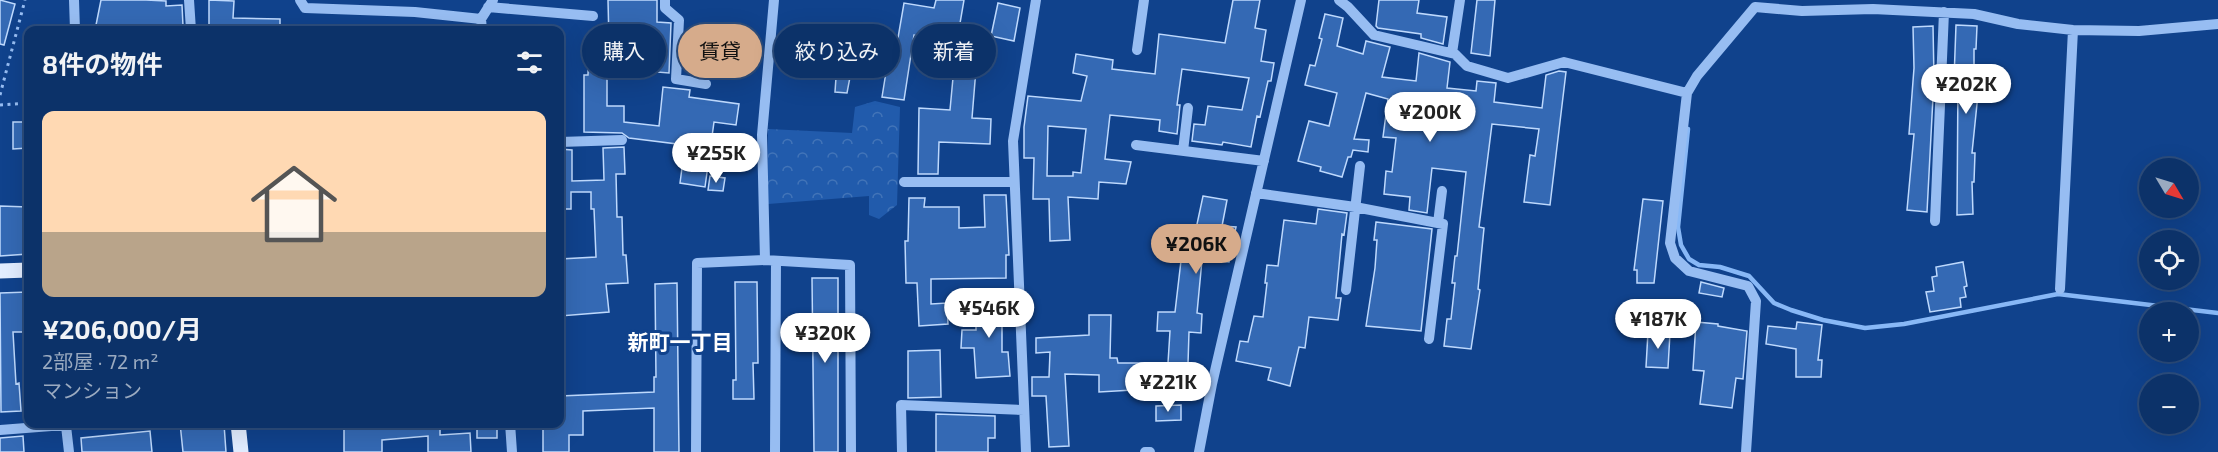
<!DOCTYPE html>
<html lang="ja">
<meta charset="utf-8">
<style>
body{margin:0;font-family:"Exo 2","Noto Sans JP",sans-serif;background:#153a6f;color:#f1f3f6;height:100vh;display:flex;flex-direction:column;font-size:22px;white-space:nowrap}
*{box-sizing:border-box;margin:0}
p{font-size:20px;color:#9aaac0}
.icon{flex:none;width:33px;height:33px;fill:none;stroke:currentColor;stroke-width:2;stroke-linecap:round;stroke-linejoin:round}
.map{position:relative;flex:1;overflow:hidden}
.details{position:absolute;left:24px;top:26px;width:540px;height:402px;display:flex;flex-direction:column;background:#0c3269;border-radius:12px;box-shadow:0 6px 24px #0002,0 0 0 2px #2c4d7d}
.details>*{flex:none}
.banner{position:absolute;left:582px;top:24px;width:570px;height:54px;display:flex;gap:12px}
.needle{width:39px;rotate:128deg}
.buttons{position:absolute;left:2139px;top:158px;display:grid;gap:12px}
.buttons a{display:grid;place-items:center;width:60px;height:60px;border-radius:50%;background:#0c3269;box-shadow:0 6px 24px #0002,0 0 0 2px #2c4d7d;font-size:30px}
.price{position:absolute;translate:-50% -51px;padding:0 14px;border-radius:21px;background:#fff;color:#222;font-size:20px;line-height:39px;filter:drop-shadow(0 2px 3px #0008)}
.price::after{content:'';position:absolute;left:50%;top:36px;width:18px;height:14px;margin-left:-9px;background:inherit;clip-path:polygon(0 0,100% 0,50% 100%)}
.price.current{background:#d6ab8b;color:#111}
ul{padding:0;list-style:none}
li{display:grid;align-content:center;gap:12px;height:318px;padding:0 18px}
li+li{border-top:2px solid #2c4d7d}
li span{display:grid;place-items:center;height:186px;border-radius:12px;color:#555}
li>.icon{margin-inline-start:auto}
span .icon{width:108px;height:108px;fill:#fffc;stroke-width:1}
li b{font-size:26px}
h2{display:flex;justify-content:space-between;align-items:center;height:72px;padding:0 18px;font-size:26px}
.chip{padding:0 21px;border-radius:27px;background:#0c3269;box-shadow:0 6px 24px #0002,0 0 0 2px #2c4d7d;font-size:21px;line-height:54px}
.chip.current{background:#d6ab8b;color:#111}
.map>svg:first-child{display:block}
.forest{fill:url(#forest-crowns)}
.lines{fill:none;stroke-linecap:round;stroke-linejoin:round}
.stream{stroke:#88b8f6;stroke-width:4.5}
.building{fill:#3469b4;stroke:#bed9fd;stroke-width:1.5;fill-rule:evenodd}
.path{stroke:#97bdf2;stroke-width:3;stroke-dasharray:3 4.5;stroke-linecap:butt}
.minor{stroke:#97bdf2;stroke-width:10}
.major{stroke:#e2edff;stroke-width:15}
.labels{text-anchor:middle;stroke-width:6;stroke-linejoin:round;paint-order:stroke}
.neighbourhood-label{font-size:21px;font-weight:bold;fill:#fff;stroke:#10428c}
</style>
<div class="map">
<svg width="2218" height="452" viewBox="0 0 2218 452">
<defs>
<pattern id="forest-crowns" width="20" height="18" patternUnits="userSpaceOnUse" patternTransform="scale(1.5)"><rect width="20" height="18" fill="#215bac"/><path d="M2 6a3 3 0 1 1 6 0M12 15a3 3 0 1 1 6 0" fill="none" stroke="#4274b8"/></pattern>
</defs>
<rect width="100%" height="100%" fill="#10428c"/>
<path class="forest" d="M875,101l25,6 -3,98 -18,14 -10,-4v-19l-101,8v-75l84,4 3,-26z"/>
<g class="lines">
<path class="stream" d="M1688,129l-10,98 3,18 8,14 10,6 21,2 29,9 25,27 17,7 32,10 42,8 39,-4 154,-30 160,19"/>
</g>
<path class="building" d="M0,0l15,4 -11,41 -4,-1z
M101,0h45l20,1v5l16,-1 1,21 -13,1 -1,-2 -74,5z
M209,0l25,1 -1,17 47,1v11h-71z
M608,0h49v22l14,1 -2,50 -62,-5v38h17v16l35,4 4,-39 27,3 -1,7 50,7 -3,21 -22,-3 -9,65 -25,-4 5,-38 -56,-7 -7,-5 -38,-1v-57h4l1,-32h20z
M936,0h28l-6,35 -35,-5 -1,6 -8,-1 -10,65 -22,-3 5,-31 -7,-1 4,-29 14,2 6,-35 30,5z
M1233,0h27l-5,28 11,2 -5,31 13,2 -3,18h-3l-8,36 -3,-1 -6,31 -28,-5 -1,3 -30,-4 2,-17 11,1 3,-19 34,4 7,-32 -67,-9 -5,36h3l-3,29 -18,-3 1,-11 -50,-5 -5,44 26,3 -5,22 -27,-2 -1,17 -30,-2 2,43 -20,1 -1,-42h-16l1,-41h-10v-31l4,-31 53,5 6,-25 -14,-3 3,-19 37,6 -1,9 43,5 4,-40 66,9zM1048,126l38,3 -5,44 -8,-1v4h-26z
M1379,0h40l-2,13 30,4 -4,27 -22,-6v-4l-43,-6 -2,-2z
M1477,0h18l-5,56 -19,-3z
M998,3l22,5 -6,33 -23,-5z
M1325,14l18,4 -6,28 26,8 3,-13 24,6 -8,30 34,4 3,-28 31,9 -3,26 29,3 1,-10 19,2 -2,19 48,6 4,-33 13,-4 7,1 -16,133 -26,-3 6,-47 5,1 4,-27 -47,-5 -13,103 5,1 -6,61 2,1 -9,59 -27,-3 3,-27h4l4,-36h-3l3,-27h2l9,-84 -34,-4 -5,45 -18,-3 1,-13 -26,-3 2,-23 6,1 4,-34 -13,-1 5,-38 -22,-6 -12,46 15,1 -1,12 -15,-2 -2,7h-3l-6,20 -22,-6 1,-4 -23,-6 11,-40 20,5 8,-33 -32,-8 5,-20 5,1 7,-27 -3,-1z
M1956,25l21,1 -1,23h-2v45h4l-6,59h3l-1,29h-2l1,32 -16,1 1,-136h-4z
M1933,26l1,52 -7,134 -20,-2 7,-76h-5l5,-66 -1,-41z
M796,31l62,4 -11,58 -12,-1 2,-29 -8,-1v-2l-36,-3z
M954,67l22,2 -4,49 19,1 -1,25 -51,-2 -1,32h-20l1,-66 31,2z
M13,122h15v26l-15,1z
M624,147l1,27h-9l1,43h5l1,38h3l2,28 -22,1 3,28 -49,4v-57l36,-2 -2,-48h-3v-17h-20v17h-11v-60l12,1v31l32,-1 -1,-32z
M710,176l15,2 -2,13 -15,-1z
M984,195h22l3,60h-3v23l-75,1v25l16,-1 1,21 -29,2 -2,-43h-11l-1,-42h3l1,-43h16l-1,9h35v21l26,-1z
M1203,196l24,4 -5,26 14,1 -7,35 -27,-2 -5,53 5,1 -1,19 -12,-1 -1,32 -20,-1 2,-32h-13l1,-19h17l9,-77 5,-7 7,1z
M1643,199l20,2 -9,82h-17v-13h-3z
M0,206l28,1v47l-28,2z
M1318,209l29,4 -3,22 -2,-1 -6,64h5l-3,22 -29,-3 -4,31 -6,-1 -9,39 -22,-6 3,-12 -35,-7 4,-20 8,1 6,-26 9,1 4,-34h-2l2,-18 11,1 6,-46 32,4z
M1376,222l56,7 -11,102 -55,-5 9,-58 2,-28h-3z
M1963,262l4,24 -3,1 2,10 -6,1 1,9 -31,5 -4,-20 8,-1 -2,-14 5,-1 -1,-9z
M812,278h26v174h-24z
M735,282h22l1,81h-5l1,36h-21v-19h3z
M1701,282l23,6 -2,9 -23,-4z
M677,283l2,169h-25v-44l-71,3v24h-14v17h-26v-29h17v-27l94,-4v-15h2l-1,-93z
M28,292v40h-15l3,52 3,-1 2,28 -20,1 -1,-119z
M1007,299v3h3v21h-8v29h6l2,24 -34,2 -2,-30h-13l1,-18h14v-27z
M1089,315h22l-1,43h7l1,5h32v26l-51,3v-17l-34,-1 4,72 -20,1 -3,-51h-14v-19h17l1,-25 -14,1v-15l53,-3z
M1696,322l22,2v2l29,5 -4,48 -7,-1 -4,30 -32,-4 4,-33 -11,-1z
M1797,322l25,3 -4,35h4l-1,17h-25v-28l-30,-5 2,-18 28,3z
M1648,332l22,1 -2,35 -22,-1z
M940,350l1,47 -33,1v-47z
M1181,405v15l-25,1v-15z
M936,414l59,2v22h-7v14h-52z
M180,423h12l1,4 31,-3 2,28h-43z
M344,423h96v12l30,-2 1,19h-43v-16l-46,4v12h-38z
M477,423h20v15h-20z
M150,431l2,21h-70l-1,-14z
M23,436l1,16h-24v-14z"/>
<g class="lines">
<path class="path" d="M0,95l25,-95
M0,105l28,-2"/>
<path class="minor" d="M74,0l1,30
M189,0l2,30
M300,0l5,8 110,4 66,7
M665,0v8l14,12 -3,59 30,5
M1339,0l9,7 26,28 81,19 12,12 41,12 56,-16 123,31
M488,7l105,9
M482,30l-1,-11 12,-19
M1137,50l7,-50
M1452,53l8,-53
M560,142l62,-2
M1136,145l128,16
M1183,151l5,-43
M904,182h110
M1256,193l99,14 88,17 -14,115
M1935,221l9,-209
M1438,223l4,-32
M765,260l-3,-125 12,-135
M2060,289l13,-259
M1346,290l14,-124
M510,423l2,29
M66,426l3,26
M0,430l90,-7
M696,452l1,-189 68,-3 85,5 1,187
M775,452l1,-191
M902,452l-1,-47 123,5
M1026,452l-13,-311 23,-141
M1145,452h5
M1199,452l13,-68 89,-384
M1746,452l10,-151 -8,-15 -59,-15 -14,-13 -5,-15 17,-150 10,-17 58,-69 47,4 71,-2 101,5 44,10 55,6 66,1 79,-7"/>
<path class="major" d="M0,271l28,-1
M238,423l3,29"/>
</g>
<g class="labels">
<g class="neighbourhood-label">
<text x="680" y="350">新町一丁目</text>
</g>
</g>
</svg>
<div class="buttons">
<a><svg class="needle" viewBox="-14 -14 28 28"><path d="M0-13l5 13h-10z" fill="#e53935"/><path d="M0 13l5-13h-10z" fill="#9aaac0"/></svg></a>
<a><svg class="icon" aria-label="locate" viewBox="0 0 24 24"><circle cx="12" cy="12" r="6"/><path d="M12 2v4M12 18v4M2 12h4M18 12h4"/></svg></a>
<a>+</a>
<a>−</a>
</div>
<b class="price" style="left:1966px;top:115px">¥202K</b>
<b class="price" style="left:1430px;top:143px">¥200K</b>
<b class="price" style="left:716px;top:184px">¥255K</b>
<b class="price current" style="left:1196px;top:275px">¥206K</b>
<b class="price" style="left:989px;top:339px">¥546K</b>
<b class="price" style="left:1658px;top:350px">¥187K</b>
<b class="price" style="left:825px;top:364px">¥320K</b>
<b class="price" style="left:1168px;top:413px">¥221K</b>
<div class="banner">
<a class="chip">購入</a>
<a class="chip current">賃貸</a>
<a class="chip">絞り込み</a>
<a class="chip">新着</a>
</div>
<section class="details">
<h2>8件の物件<svg class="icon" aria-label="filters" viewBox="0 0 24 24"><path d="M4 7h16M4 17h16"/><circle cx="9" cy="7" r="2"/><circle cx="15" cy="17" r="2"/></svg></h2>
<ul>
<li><span style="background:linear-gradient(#ffd9b3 65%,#b9a48a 0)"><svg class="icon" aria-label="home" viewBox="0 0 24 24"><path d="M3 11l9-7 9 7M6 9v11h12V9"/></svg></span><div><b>¥206,000/月</b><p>2部屋 · 72 m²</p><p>マンション</p></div></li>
</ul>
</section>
</div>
